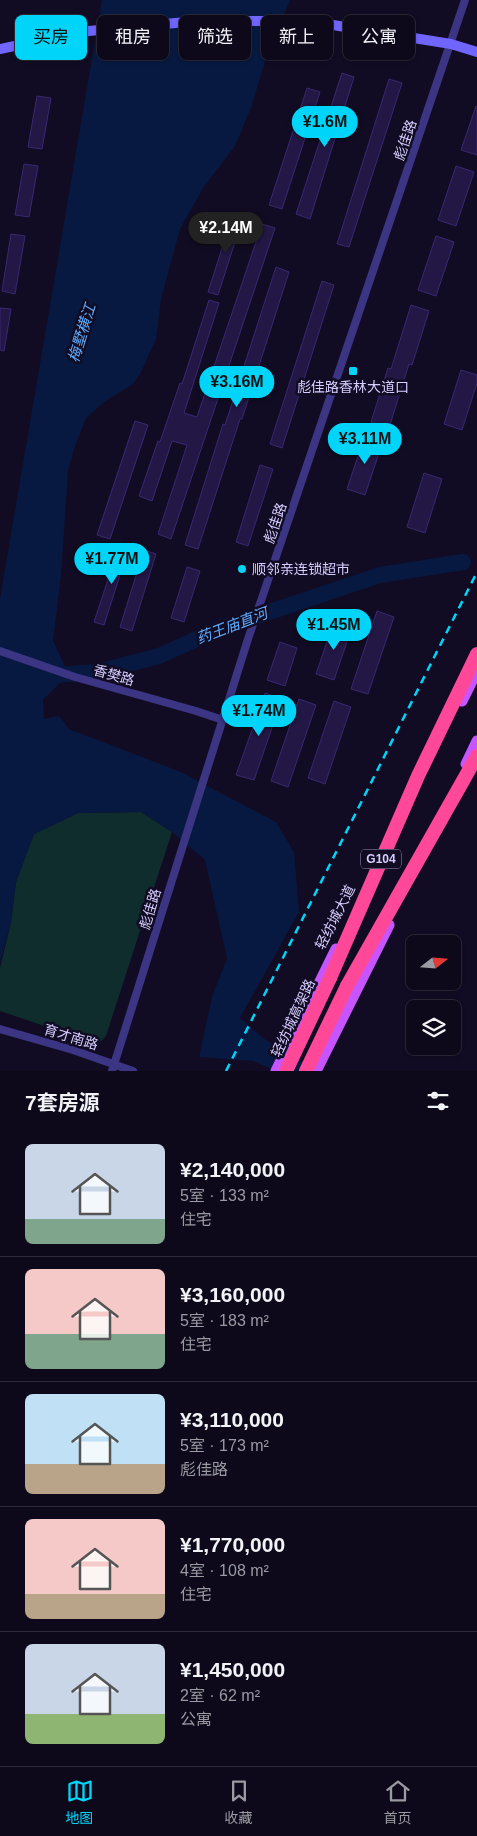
<!DOCTYPE html>
<html lang="zh">
<meta charset="utf-8">
<style>
body{margin:0;font-family:Helvetica,"Noto Sans SC",sans-serif;background:#161223;color:#f1f3f6;height:100vh;display:flex;flex-direction:column;font-size:19px;white-space:nowrap}
*{box-sizing:border-box;margin:0}
p{font-size:16px;color:#9a9aa2}
.icon{flex:none;width:28px;height:28px;fill:none;stroke:currentColor;stroke-width:2;stroke-linecap:round;stroke-linejoin:round}
.map{position:relative;height:1071px;overflow:hidden}
.details{display:flex;flex-direction:column;background:#0d091a;flex:1}
.details>*{flex:none}
.banner{position:absolute;left:15px;top:15px;width:448px;height:45px;display:flex;gap:10px}
.needle{width:32px;rotate:73deg}
.fabs{position:absolute;left:406px;top:935px;display:grid;gap:10px}
.fabs a{display:grid;place-items:center;width:55px;height:55px;border-radius:8px;background:#0d091a;box-shadow:0 1px 4px #0004,0 0 0 1px #2d2a39;font-size:25px}
.price{position:absolute;translate:-50% -42px;padding:0 11px;border-radius:18px;background:#00d5f9;color:#111;font-size:16px;line-height:32px;filter:drop-shadow(0 1px 2px #0008)}
.price::after{content:'';position:absolute;left:50%;top:30px;width:15px;height:11px;margin-left:-8px;background:inherit;clip-path:polygon(0 0,100% 0,50% 100%)}
.price.current{background:#222;color:#fff}
ul{padding:0;list-style:none}
li{display:flex;align-items:center;gap:15px;height:125px;padding:0 25px}
li+li{border-top:1px solid #2d2a39}
li span{display:grid;place-items:center;flex:none;width:140px;height:100px;border-radius:8px;color:#555}
li>.icon{margin-inline-start:auto}
span .icon{width:60px;height:60px;fill:#fffc;stroke-width:1}
li b{font-size:21px}
h2{display:flex;justify-content:space-between;align-items:center;height:60px;padding:0 25px;font-size:21px}
.chip{padding:0 18px;border-radius:8px;background:#0d091a;box-shadow:0 1px 4px #0004,0 0 0 1px #2d2a39;font-size:18px;line-height:45px}
.chip.current{background:#00d5f9;color:#111}
.dock{display:flex;justify-content:space-around;align-items:center;height:70px;border-top:1px solid #2d2a39;background:#0d091a;font-size:14px;color:#9a9aa2}
.dock a{display:grid;justify-items:center;gap:2px}
.dock .current{color:#00d5f9}
.map>svg:first-child{display:block}
.green{fill:#0f2d2d}
.water{fill:#071941}
.lines{fill:none;stroke-linecap:round;stroke-linejoin:round}
.river{stroke:#071941;stroke-width:16}
.building{fill:#231745;stroke:#3a2872}
.street{stroke:#3b3584;stroke-width:8}
.secondary{stroke:#7065ff;stroke-width:10}
.primary{stroke:#c755ff;stroke-width:11}
.highway{stroke:#ff4998;stroke-width:14}
.rail{stroke:#00d5f9;stroke-width:2.5;stroke-dasharray:8 6;stroke-linecap:butt}
.highway-bridge{stroke:#ff4998;stroke-width:14}
.poi-dot{fill:#00d5f9;stroke:#110c23;stroke-width:2}
.labels{text-anchor:middle;stroke-width:5;stroke-linejoin:round;paint-order:stroke}
.shield{fill:#110c23;stroke:#9b94bd;stroke-width:1}
.shield-label{font-size:12px;font-weight:bold;fill:#d6ceff}
.street-label{font-size:14px;fill:#d6ceff;stroke:#110c23}
.poi-label{font-size:14px;fill:#d6ceff;stroke:#110c23}
.water-label{font-size:15px;font-style:italic;fill:#5cacff;stroke:#110c23}
</style>
<div class="map">
<svg width="477" height="1071" viewBox="0 0 477 1071">
<rect width="100%" height="100%" fill="#110c23"/>
<path class="green" d="M141,812l31,20 -66,204 -5,5 -6,2 -95,-32v-43l11,-46 5,-40 18,-48 44,-21z"/>
<path class="water" d="M102,0h188l-24,58 -15,50 -16,38 -32,42 -23,41 -19,70 -5,40 -15,33 -8,12 -29,18 -18,16 -11,28 -7,24 -7,105 -8,66 11,23 -1,16 -20,20 1,19 15,-3 10,13 112,43 95,50 18,30 5,60 -59,106 23,20 54,33h-41l-23,-10 -54,-4 13,-60 15,-39 -22,-98 -33,-28 -31,-20 -63,1 -44,21 -18,48 -5,40 -11,40v-363z"/>
<g class="lines">
<path class="river" d="M55,675l42,-3 62,-16 60,-27 161,-54 83,-13"/>
</g>
<path class="building" d="M342,73l12,4 -44,142 -14,-5z
M389,79l13,4 -53,164 -12,-3z
M307,88l13,4 -38,117 -13,-4z
M37,96l14,2 -9,51 -14,-2z
M476,106l1,1v48l-16,-5z
M24,164l14,2 -9,51 -14,-2z
M456,166l18,6 -18,54 -18,-6z
M233,214l10,3 -25,78 -10,-3z
M262,224l13,4 -104,311 -13,-5 29,-89 -15,-4 -20,60 -13,-5 19,-55 2,1 20,-59 2,1 27,-84 10,3 -35,110 13,4z
M11,234l14,2 -10,58 -13,-3z
M436,236l18,6 -18,54 -18,-6z
M276,267l13,5 -47,147h-2l-42,130 -13,-4 38,-121 2,1z
M322,281l12,4 -52,163 -12,-4z
M411,305l18,6 -17,54 -3,-1 -20,64 -18,-6 17,-54 3,1z
M0,308l11,1 -7,42 -4,-1z
M461,370l16,5v8l-15,47 -18,-6z
M135,421l13,4 -38,114 -13,-4z
M365,435l18,6 -18,54 -18,-6z
M260,465l13,4 -25,77 -12,-4z
M424,473l18,6 -17,54 -18,-6z
M120,543l9,4 -25,78 -10,-3z
M144,550l12,4 -24,77 -12,-4z
M187,567l13,4 -16,51 -13,-4z
M377,611l17,6 -26,77 -17,-5z
M334,621l18,6 -18,53 -18,-6z
M280,642l17,6 -12,38 -18,-6z
M265,693l17,6 -28,81 -18,-5z
M299,699l17,6 -28,82 -17,-6z
M334,701l17,6 -26,77 -17,-6z"/>
<g class="lines">
<path class="street" d="M0,651l75,26 121,34 27,9
M0,1029l73,21 60,21
M112,1071l136,-432 217,-639"/>
<path class="secondary" d="M0,49l78,-17 119,-11h111l143,23 26,8"/>
<path class="primary" d="M462,701l15,-30
M466,764l11,-23
M276,1071l60,-122
M316,1071l73,-146"/>
<path class="highway" d="M286,1071l44,-93
M306,1071l41,-85"/>
<path class="rail" d="M226,1071l251,-499"/>
<path class="highway-bridge" d="M330,978l88,-202 59,-122
M347,986l130,-230"/>
</g>
<g class="poi-dot">
<rect x="348" y="366" width="10" height="10" rx="2.5"/>
<circle cx="242" cy="569" r="5"/>
</g>
<g class="labels">
<rect class="shield" x="361" y="849.5" width="40" height="19" rx="4"/>
<g class="shield-label">
<text x="381" y="863">G104</text>
</g>
<g class="street-label">
<text transform="translate(405 140) rotate(-71)" y="5">彪佳路</text>
<text transform="translate(275 523) rotate(-71)" y="5">彪佳路</text>
<text transform="translate(114 675) rotate(16)" y="5">香樊路</text>
<text transform="translate(150 909) rotate(-73)" y="5">彪佳路</text>
<text transform="translate(335 917) rotate(-63)" y="5">轻纺城大道</text>
<text transform="translate(293 1018) rotate(-65)" y="5">轻纺城高架路</text>
<text transform="translate(71 1037) rotate(17)" y="5">育才南路</text>
</g>
<g class="poi-label">
<text x="353" y="392">彪佳路香林大道口</text>
<text x="252" y="574" text-anchor="start">顺邻亲连锁超市</text>
</g>
<g class="water-label">
<text transform="translate(82 333) rotate(-73)" y="5">梅墅横江</text>
<text transform="translate(232 626) rotate(-21)" y="5">药王庙直河</text>
</g>
</g>
</svg>
<div class="fabs">
<a><svg class="needle" viewBox="-14 -14 28 28"><path d="M0-13l5 13h-10z" fill="#e53935"/><path d="M0 13l5-13h-10z" fill="#9a9aa2"/></svg></a>
<a><svg class="icon" aria-label="layers" viewBox="0 0 24 24"><path d="M12 4l9 5-9 5-9-5zM3 14l9 5 9-5"/></svg></a>
</div>
<b class="price" style="left:325px;top:148px">¥1.6M</b>
<b class="price current" style="left:226px;top:254px">¥2.14M</b>
<b class="price" style="left:237px;top:408px">¥3.16M</b>
<b class="price" style="left:365px;top:465px">¥3.11M</b>
<b class="price" style="left:112px;top:585px">¥1.77M</b>
<b class="price" style="left:334px;top:651px">¥1.45M</b>
<b class="price" style="left:259px;top:737px">¥1.74M</b>
<div class="banner">
<a class="chip current">买房</a>
<a class="chip">租房</a>
<a class="chip">筛选</a>
<a class="chip">新上</a>
<a class="chip">公寓</a>
</div>
</div>
<section class="details">
<h2>7套房源<svg class="icon" aria-label="filters" viewBox="0 0 24 24"><path d="M4 7h16M4 17h16"/><circle cx="9" cy="7" r="2"/><circle cx="15" cy="17" r="2"/></svg></h2>
<ul>
<li><span style="background:linear-gradient(#c9d6e8 75%,#7fa58c 0)"><svg class="icon" aria-label="home" viewBox="0 0 24 24"><path d="M3 11l9-7 9 7M6 9v11h12V9"/></svg></span><div><b>¥2,140,000</b><p>5室 · 133 m²</p><p>住宅</p></div></li>
<li><span style="background:linear-gradient(#f6c9c9 65%,#7fa58c 0)"><svg class="icon" aria-label="home" viewBox="0 0 24 24"><path d="M3 11l9-7 9 7M6 9v11h12V9"/></svg></span><div><b>¥3,160,000</b><p>5室 · 183 m²</p><p>住宅</p></div></li>
<li><span style="background:linear-gradient(#bfe0f5 70%,#b9a48a 0)"><svg class="icon" aria-label="home" viewBox="0 0 24 24"><path d="M3 11l9-7 9 7M6 9v11h12V9"/></svg></span><div><b>¥3,110,000</b><p>5室 · 173 m²</p><p>彪佳路</p></div></li>
<li><span style="background:linear-gradient(#f6c9c9 75%,#b9a48a 0)"><svg class="icon" aria-label="home" viewBox="0 0 24 24"><path d="M3 11l9-7 9 7M6 9v11h12V9"/></svg></span><div><b>¥1,770,000</b><p>4室 · 108 m²</p><p>住宅</p></div></li>
<li><span style="background:linear-gradient(#c9d6e8 70%,#8fb573 0)"><svg class="icon" aria-label="home" viewBox="0 0 24 24"><path d="M3 11l9-7 9 7M6 9v11h12V9"/></svg></span><div><b>¥1,450,000</b><p>2室 · 62 m²</p><p>公寓</p></div></li>
</ul>
</section>
<nav class="dock">
<a class="current"><svg class="icon" aria-label="map" viewBox="0 0 24 24"><path d="M3 6l6-2 6 2 6-2v14l-6 2-6-2-6 2zM9 4v14M15 6v14"/></svg>地图</a>
<a><svg class="icon" aria-label="saved" viewBox="0 0 24 24"><path d="M7 4h10v16l-5-4-5 4z"/></svg>收藏</a>
<a><svg class="icon" aria-label="home" viewBox="0 0 24 24"><path d="M3 11l9-7 9 7M6 9v11h12V9"/></svg>首页</a>
</nav>
